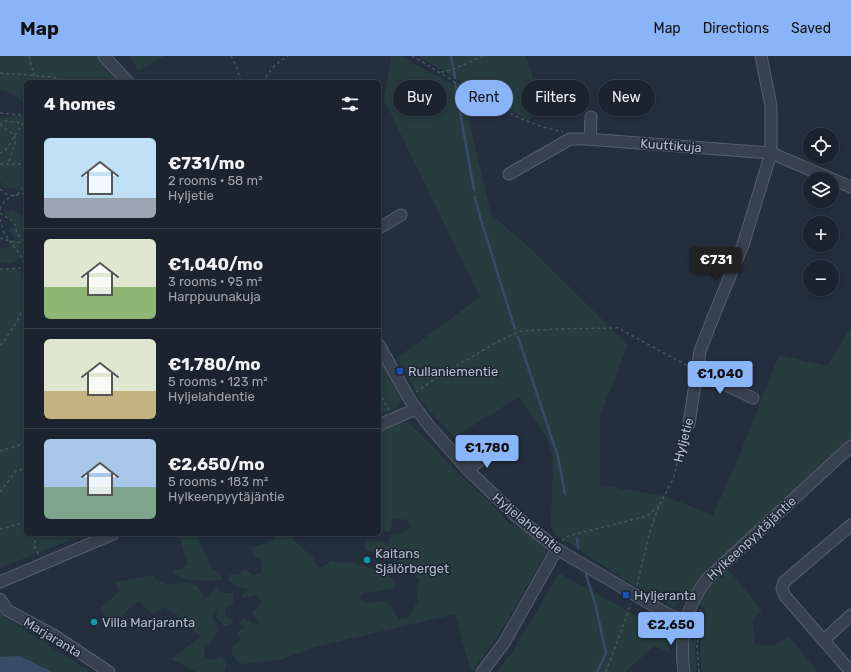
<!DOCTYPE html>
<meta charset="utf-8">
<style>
body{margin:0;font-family:Rubik,sans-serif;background:#282f3a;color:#f1f3f6;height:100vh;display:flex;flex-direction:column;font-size:15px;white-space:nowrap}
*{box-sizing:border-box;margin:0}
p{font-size:13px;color:#a0a4aa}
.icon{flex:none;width:22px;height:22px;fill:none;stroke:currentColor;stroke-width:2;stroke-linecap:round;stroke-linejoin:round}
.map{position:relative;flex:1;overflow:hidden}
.side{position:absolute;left:24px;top:24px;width:357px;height:456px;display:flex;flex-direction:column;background:#1b232e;border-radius:6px;box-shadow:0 2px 6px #0003,0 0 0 1px #39404a}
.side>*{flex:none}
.banner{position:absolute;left:393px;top:24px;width:380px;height:36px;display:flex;gap:8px}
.fabs{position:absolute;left:803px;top:72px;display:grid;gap:8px}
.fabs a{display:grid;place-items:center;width:36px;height:36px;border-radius:50%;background:#1b232e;box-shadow:0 2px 6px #0003,0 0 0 1px #39404a;font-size:20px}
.price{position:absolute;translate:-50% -34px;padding:0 9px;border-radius:4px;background:#8ab4f8;color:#111;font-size:13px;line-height:26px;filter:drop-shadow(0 1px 2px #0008)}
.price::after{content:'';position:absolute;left:50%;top:24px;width:12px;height:9px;margin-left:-6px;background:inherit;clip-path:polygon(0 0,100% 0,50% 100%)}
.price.active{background:#222;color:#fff}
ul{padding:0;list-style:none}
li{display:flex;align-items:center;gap:12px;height:100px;padding:0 20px}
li+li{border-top:1px solid #39404a}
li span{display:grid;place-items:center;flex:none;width:112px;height:80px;border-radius:6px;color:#555}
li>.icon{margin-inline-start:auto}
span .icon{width:48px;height:48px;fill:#fffc;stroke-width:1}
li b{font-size:17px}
h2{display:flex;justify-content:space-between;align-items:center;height:48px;padding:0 20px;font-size:17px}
.tag{padding:0 14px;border-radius:18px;background:#1b232e;box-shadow:0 2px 6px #0003,0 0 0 1px #39404a;font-size:14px;line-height:36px}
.tag.active{background:#8ab4f8;color:#111}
header{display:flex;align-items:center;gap:24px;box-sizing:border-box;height:56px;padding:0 20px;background:#8ab4f8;color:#111}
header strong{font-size:19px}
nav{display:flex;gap:22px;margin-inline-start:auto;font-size:14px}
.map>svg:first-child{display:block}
.green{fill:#263c3f}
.water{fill:#394c67}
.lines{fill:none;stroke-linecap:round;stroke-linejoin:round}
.stream{stroke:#394c67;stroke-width:2.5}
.minor-casing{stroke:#565f6c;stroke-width:13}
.path{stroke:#44595c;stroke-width:1.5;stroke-dasharray:3 3;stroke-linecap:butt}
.minor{stroke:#38414e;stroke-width:11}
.transit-dot{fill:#1a4fb4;stroke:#1d2633;stroke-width:1.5}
.culture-dot{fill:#0f9aa8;stroke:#1d2633;stroke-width:1.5}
.labels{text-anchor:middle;stroke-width:3;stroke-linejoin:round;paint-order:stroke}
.street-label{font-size:13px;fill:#b4bcc9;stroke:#1d2633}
.poi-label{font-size:13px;fill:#b4bcc9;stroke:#1d2633;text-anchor:start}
</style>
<header>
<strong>Map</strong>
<nav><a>Map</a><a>Directions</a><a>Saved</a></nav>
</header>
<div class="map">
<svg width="851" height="616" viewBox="0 0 851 616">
<rect width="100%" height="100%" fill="#242f3e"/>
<path class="green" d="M0,0h98l19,26h-91v22l-14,-11 -12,-3z
M130,0h34l-26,15z
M391,0h9l76,41 -9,15 24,102 40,35 97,96 -28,71v69l64,11 49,19 24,-54 42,-106 48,11 24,-39v112l-154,146 -6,12 -17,10 -47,-26 -71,-46 -5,-10 2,-68 -6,-19 -28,-41 -65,40 -31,-33 -26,-46 83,-61 -96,-197z
M417,0h109l18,55 -16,9z
M22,60l4,3v69l-3,4 -10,-4h-9l-4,-7v-63z
M12,154l10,6 4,-3v46l-7,-1c-5,6 -12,6 -19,5v-15l9,-1 6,-7 -6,-11 6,-2 2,-3 -9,-7 -4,-5z
M11,213l7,1 8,6v258h60l-86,34v-298z
M379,297l25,45 -6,9 -19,8z
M407,366l17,15 33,36 34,30 19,21 17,8 19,16v5l-48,83 -26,36h-1l-16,-58 -139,33 -36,13 -40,4 -9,-11 2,-8 6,-3 2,-4 -4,-5 9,-6 -8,-4 6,-5 11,6 4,-2 -8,-9 5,-4 6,-8 -6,-6 -12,3 -4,-2 9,-6c-8,-2 -14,-4 -21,-10l1,-5 9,-1 7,-5 8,6 6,-1 3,-3 -1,-11 -7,-4 -3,-8 21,-7 7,-7h12l1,4 22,21 3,8h6l8,-6 10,2 12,-1 8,4 25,6 10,10 -2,6 -31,6 -4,5 7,5c20,-6 23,-3 33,15h7l6,-7 6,-12 -2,-14 4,-5 -9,-10 -15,-10 -13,-3 -5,-5 -13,-3v-6l3,-4 20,3 3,-8 13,-3 7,-6 -5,-6 -12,-2 -3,3 1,8 -3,3 -10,-1v-102l13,-5z
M176,478h21l14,34 9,6 3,6c-14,1 -41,3 -51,-9l11,-2 5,-5 -8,-25z
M722,512l7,2 33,41 -9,9 2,24c16,3 22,4 33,-9l28,35 -1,2h-113c-4,-20 -1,-39 4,-59l-2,-6 -7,-3 12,-19z
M559,517l110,61v18l-15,-6 -29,26h-128l15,-19z
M153,519l2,4 12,5 22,-1 8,3 7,11h4l8,-9 6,5h11v11l-4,1 -4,5 1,7 8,4 -5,4 -5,1 -8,-9 1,-5 -3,-2 -2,5 6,16c-7,5 -4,11 -13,17l-1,8 5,4 13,-3 4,7 -2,8h-28l-25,-13 29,-22 -21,-21 -15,-9 -11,8 -14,-14 -28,23 -12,-15 20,-17 -3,-10z
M696,554l4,3v4l-5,31 2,24h-7c-2,-22 -1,-41 6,-62z
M0,558l90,58h-90z"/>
<path class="water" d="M19,600l30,14 3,2h-52v-15z"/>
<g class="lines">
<path class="stream" d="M451,0l2,10
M454,15l1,7
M455,27l19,107
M475,141l6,23 34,109
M518,281l40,120 7,37
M577,482l1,10
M586,519l9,28 11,50 -9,19"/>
<defs>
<path id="minor" d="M104,0l24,26
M590,83l1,-22
M509,118l61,-35h16l185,14 80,34
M379,172l22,-13
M379,289l31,55 20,27 38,43 48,46 41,33 112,66 17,6
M697,315l56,27
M689,368l11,-73 18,-46 25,-60 28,-92v-47l-10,-50
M379,369l37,-16
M468,414l23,-19
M851,469l-67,57 -2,7 3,7 66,76
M0,526l113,-48
M0,543l7,11 48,26 54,36
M824,584l27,-25
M482,616l22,-29 53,-94
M684,616c-5,-34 2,-66 23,-93l144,-133"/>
</defs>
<use href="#minor" class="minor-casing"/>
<path class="path" d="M29,0l7,26
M231,0l5,9 5,17
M412,0c47,27 96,65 151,76
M441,16l10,-2 33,-14
M0,17l53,4 10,5
M262,26l13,-17 13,-9
M0,57l21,2 5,5
M0,69l14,10 2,5 -8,24
M0,69l5,-4 21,2
M0,97l5,-2 18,-28
M0,108h26
M0,133c10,9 13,7 26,4
M0,153l5,-9 14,-7 7,-11
M0,157l14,9 3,11 8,10
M0,163l4,14 17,23 5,12
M0,182l10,3 16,2
M0,213l26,-1
M0,289l3,-2 14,-22 9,-18
M379,336l10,18
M416,336l23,-16 60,-35 22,-10 37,-2 60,-1 70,38
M0,395l26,-8
M0,436l16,-21 5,-1 5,-9
M0,473l26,-7
M35,478v14l4,7
M562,485l6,-5 79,-20 12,-10
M637,529l13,-54 9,-25 14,-27 12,-46
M606,616l25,-68
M699,616l-2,-27 5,-31 -2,-5"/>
<use href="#minor" class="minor"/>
</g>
<g class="transit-dot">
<rect x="396" y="311" width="8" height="8" rx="2"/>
<rect x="622" y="535" width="8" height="8" rx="2"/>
</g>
<g class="culture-dot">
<circle cx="367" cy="504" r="4"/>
<circle cx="94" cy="566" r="4"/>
</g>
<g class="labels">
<g class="street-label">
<text transform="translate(671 89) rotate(4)" y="5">Kuuttikuja</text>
<text transform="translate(683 384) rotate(-75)" y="5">Hyljetie</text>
<text transform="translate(528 467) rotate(40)" y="5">Hyljelahdentie</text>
<text transform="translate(751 482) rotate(-43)" y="5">Hylkeenpyytäjäntie</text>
<text transform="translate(53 581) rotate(31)" y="5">Marjaranta</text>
</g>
<g class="poi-label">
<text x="408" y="320">Rullaniementie</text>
<text x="375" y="502">Kaitans<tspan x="375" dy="15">Själörberget</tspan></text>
<text x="634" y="544">Hyljeranta</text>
<text x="102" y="571">Villa Marjaranta</text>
</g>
</g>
</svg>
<div class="fabs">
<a><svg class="icon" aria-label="locate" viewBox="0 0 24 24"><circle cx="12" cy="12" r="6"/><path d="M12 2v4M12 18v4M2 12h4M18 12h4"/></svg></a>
<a><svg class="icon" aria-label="layers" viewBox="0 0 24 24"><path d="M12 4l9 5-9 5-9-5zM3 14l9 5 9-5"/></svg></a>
<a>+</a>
<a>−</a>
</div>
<b class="price active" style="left:716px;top:225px">€731</b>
<b class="price" style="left:720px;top:339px">€1,040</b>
<b class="price" style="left:487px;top:413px">€1,780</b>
<b class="price" style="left:671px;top:590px">€2,650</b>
<div class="banner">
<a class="tag">Buy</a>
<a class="tag active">Rent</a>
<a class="tag">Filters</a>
<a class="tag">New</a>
</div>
<section class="side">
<h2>4 homes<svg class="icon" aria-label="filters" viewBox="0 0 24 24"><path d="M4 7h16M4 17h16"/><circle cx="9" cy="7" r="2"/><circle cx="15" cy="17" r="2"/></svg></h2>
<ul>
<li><span style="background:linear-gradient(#bfe0f5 75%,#9aa5b1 0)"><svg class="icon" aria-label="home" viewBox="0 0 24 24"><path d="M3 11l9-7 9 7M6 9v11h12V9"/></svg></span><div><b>€731/mo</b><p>2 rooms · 58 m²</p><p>Hyljetie</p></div></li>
<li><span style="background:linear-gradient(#dfe7d0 60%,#8fb573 0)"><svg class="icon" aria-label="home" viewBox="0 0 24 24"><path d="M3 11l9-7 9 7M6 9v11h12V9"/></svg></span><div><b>€1,040/mo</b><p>3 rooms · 95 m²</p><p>Harppuunakuja</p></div></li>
<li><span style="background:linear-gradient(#dfe7d0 65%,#c2b280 0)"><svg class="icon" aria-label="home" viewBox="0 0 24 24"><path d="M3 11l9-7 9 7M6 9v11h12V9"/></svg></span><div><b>€1,780/mo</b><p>5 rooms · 123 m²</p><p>Hyljelahdentie</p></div></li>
<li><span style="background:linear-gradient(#a9c7e8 60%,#7fa58c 0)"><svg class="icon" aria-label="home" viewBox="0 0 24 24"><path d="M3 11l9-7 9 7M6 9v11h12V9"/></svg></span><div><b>€2,650/mo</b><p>5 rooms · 183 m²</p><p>Hylkeenpyytäjäntie</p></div></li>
</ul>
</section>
</div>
